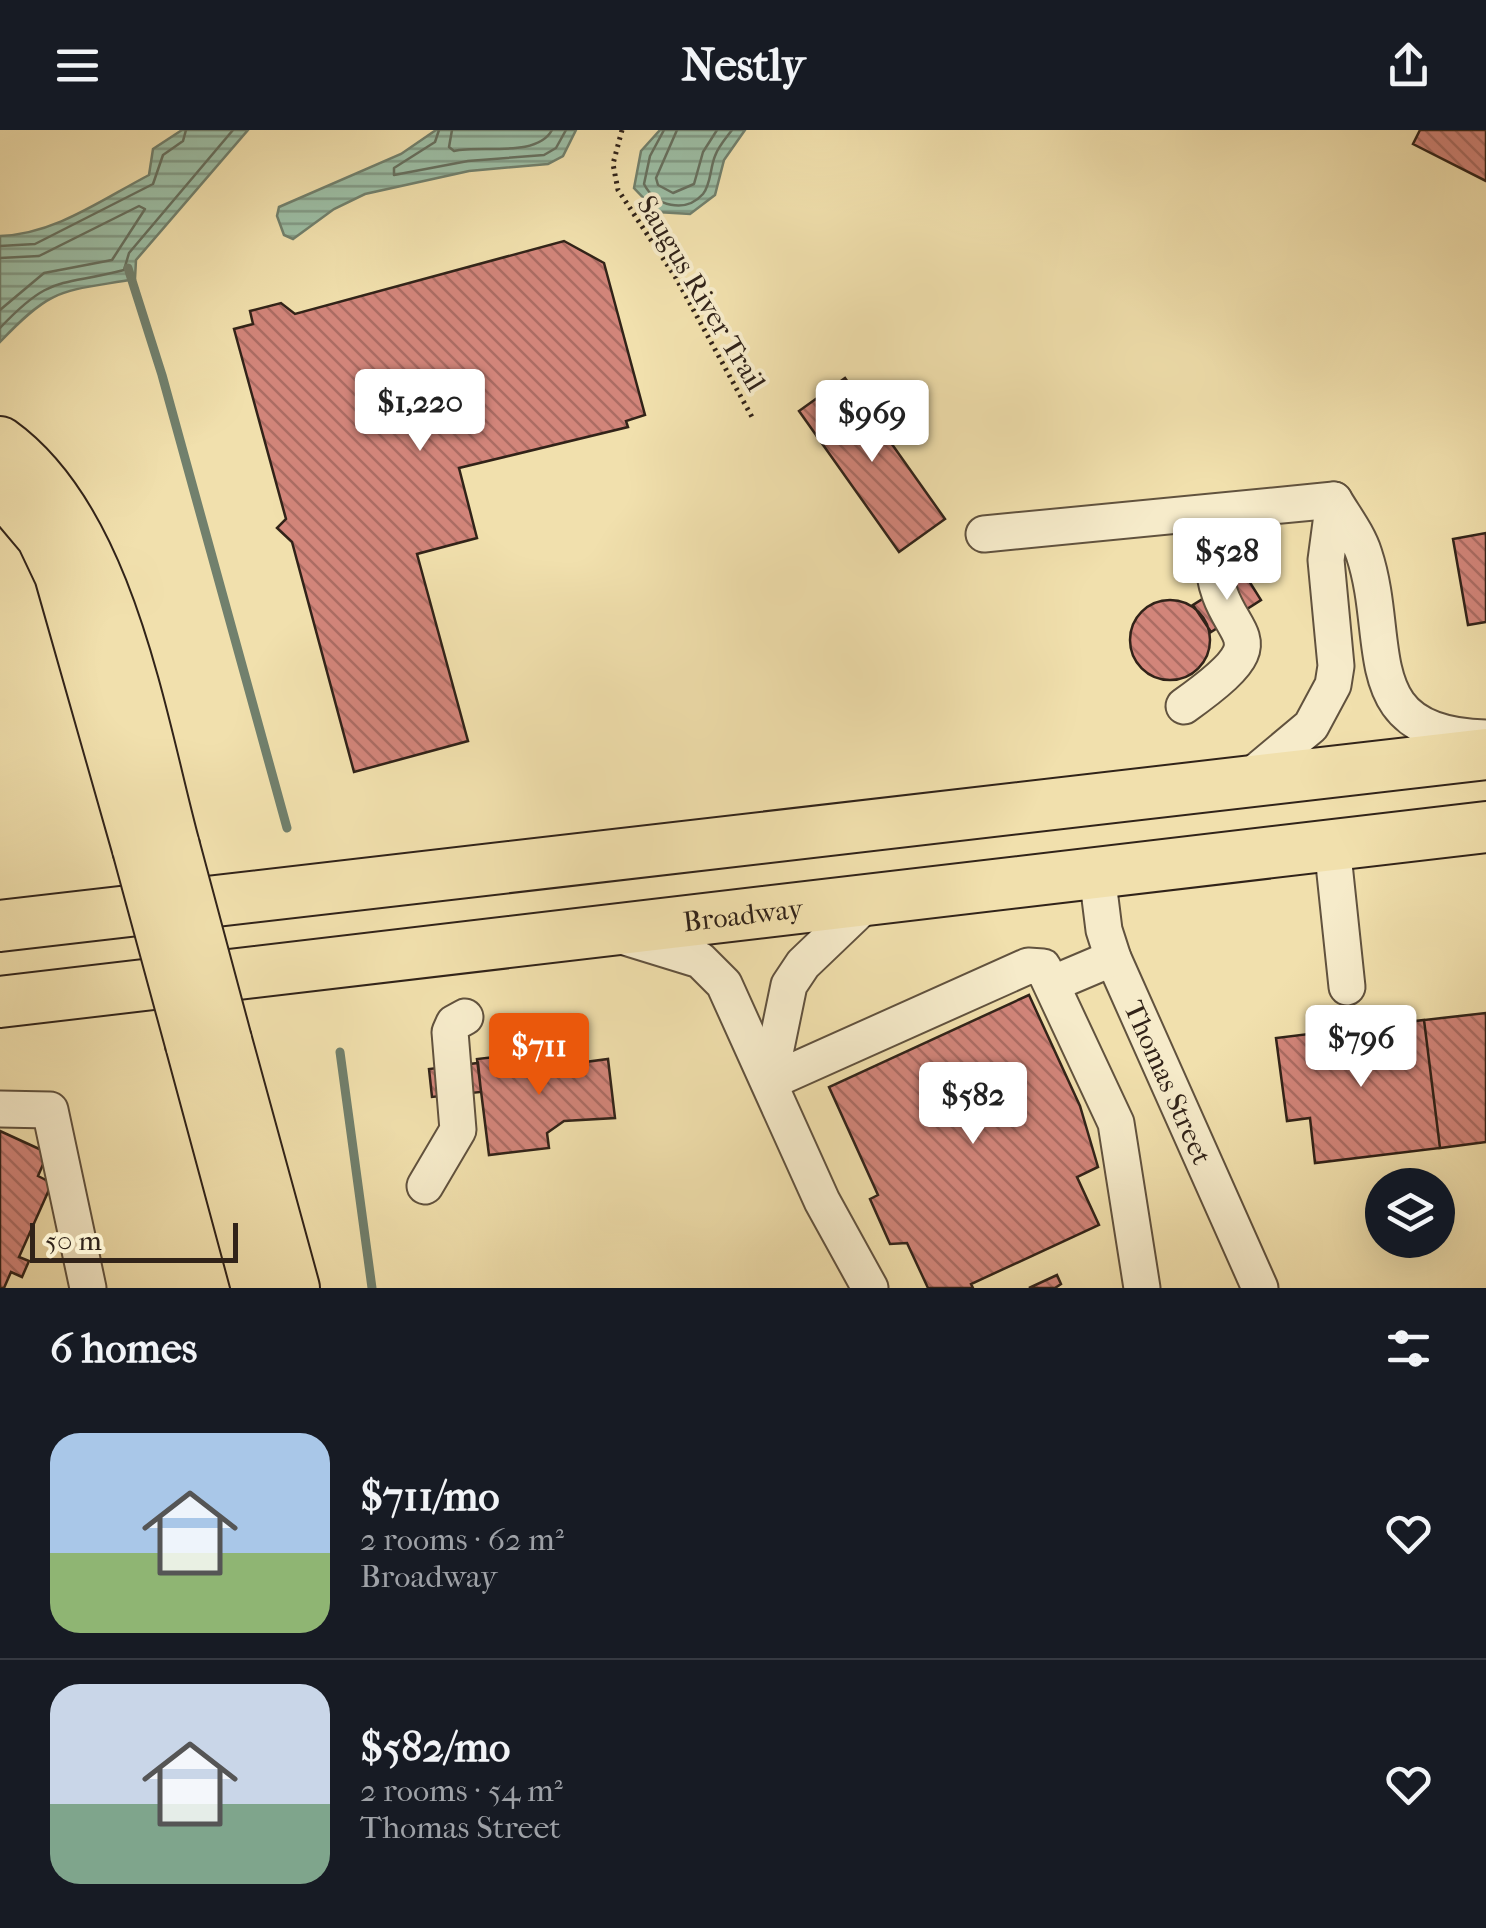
<!DOCTYPE html>
<meta charset="utf-8">
<style>
body{margin:0;font-family:"IM FELL French Canon",serif;background:#242831;color:#f1f3f6;height:100vh;display:flex;flex-direction:column;font-size:38px;white-space:nowrap}
*{box-sizing:border-box;margin:0}
p{font-size:32px;color:#9ea1a6}
.icon{flex:none;width:55px;height:55px;fill:none;stroke:currentColor;stroke-width:2;stroke-linecap:round;stroke-linejoin:round}
.map{position:relative;height:1158px;overflow:hidden}
.panel{display:flex;flex-direction:column;background:#171b24;flex:1}
.panel>*{flex:none}
.controls{position:absolute;left:1365px;top:1038px;display:grid;gap:20px}
.controls a{display:grid;place-items:center;width:90px;height:90px;border-radius:50%;background:#171b24;box-shadow:0 10px 40px #0002;font-size:50px}
.scale{position:absolute;left:30px;bottom:25px;width:208px;box-sizing:border-box;padding-left:10px;border:5px solid #312319;border-top:0;font-size:28px;line-height:35px;white-space:nowrap;color:#312319;-webkit-text-stroke:8px #f6ebca;paint-order:stroke}
.price{position:absolute;translate:-50% -85px;padding:0 22px;border-radius:10px;background:#fff;color:#222;font-size:32px;line-height:65px;filter:drop-shadow(0 2px 5px #0008)}
.price::after{content:'';position:absolute;left:50%;top:60px;width:30px;height:22px;margin-left:-15px;background:inherit;clip-path:polygon(0 0,100% 0,50% 100%)}
.price.active{background:#ea580c;color:#fff}
ul{padding:0;list-style:none}
li{display:flex;align-items:center;gap:30px;height:250px;padding:0 50px}
li+li{border-top:2px solid #363941}
li span{display:grid;place-items:center;flex:none;width:280px;height:200px;border-radius:30px;color:#555}
li>.icon{margin-inline-start:auto}
span .icon{width:120px;height:120px;fill:#fffc;stroke-width:1}
li b{font-size:42px}
h2{display:flex;justify-content:space-between;align-items:center;height:120px;padding:0 50px;font-size:42px}
header{display:flex;justify-content:space-between;align-items:center;height:130px;padding:0 50px;background:#171b24;font-size:45px;font-weight:700}
.map>svg:first-child{display:block}
.water{fill:url(#water-rules);stroke:#71806d;stroke-width:2.5}
.lines{fill:none;stroke-linecap:round;stroke-linejoin:round}
.shore{stroke:#66705f;stroke-width:2.5}
.stream{stroke:#71806d;stroke-width:9}
.building{fill:url(#building-back-hatch);stroke:#312319;stroke-width:2.5}
.minor-casing{stroke:#61523e;stroke-width:39}
.highway-casing{stroke:#312319;stroke-width:54}
.path{stroke:#312319;stroke-width:5;stroke-dasharray:2.5 5;stroke-linecap:butt}
.minor{stroke:#f6ebca;stroke-width:35}
.highway{stroke:#f1e0ad;stroke-width:50}
.highway-bridge-casing{stroke:#312319;stroke-width:54;stroke-linecap:butt}
.highway-bridge{stroke:#f1e0ad;stroke-width:50}
.labels{text-anchor:middle;stroke-width:8;stroke-linejoin:round;paint-order:stroke}
.street-label{font-size:28px;fill:#312319;stroke:#f6ebca}
</style>
<header><svg class="icon" aria-label="menu" viewBox="0 0 24 24"><path d="M4 6h16M4 12h16M4 18h16"/></svg>Nestly<svg class="icon" aria-label="share" viewBox="0 0 24 24"><path d="M12 15V3M7 8l5-5 5 5M5 13v7h14v-7"/></svg></header>
<div class="map">
<svg width="1486" height="1158" viewBox="0 0 1486 1158">
<defs>
<pattern id="water-rules" width="6" height="5" patternUnits="userSpaceOnUse" patternTransform="scale(2.5)"><rect width="6" height="5" fill="#9cbea5"/><path d="M0 2.5h6" fill="none" stroke="#809a86"/></pattern>
<pattern id="building-back-hatch" width="6" height="6" patternUnits="userSpaceOnUse" patternTransform="scale(2.5)"><rect width="6" height="6" fill="#d2857a"/><path d="M-1 5l2 2M0 0l6 6M5-1l2 2" fill="none" stroke="#ab6c63"/></pattern>
</defs>
<rect width="100%" height="100%" fill="#f1e0ad"/>
<filter id="stains"><feTurbulence type="fractalNoise" baseFrequency=".002" numOctaves="4"/><feColorMatrix values="0 0 0 0 .2 0 0 0 0 .09 0 0 0 0 .02 0 0 0 .5 -.17"/></filter>
<radialGradient id="worn" r=".72"><stop offset=".6" stop-color="#630" stop-opacity="0"/><stop offset="1" stop-color="#630" stop-opacity=".3"/></radialGradient>
<path class="water" d="M182,0h66l-112,130 -1,19c-74,13 -82,7 -135,63v-106c55,-2 101,-36 149,-61l4,-26z
M436,0h140l-13,26 -15,8 -79,7 -104,23 -31,15 -41,30 -9,-4 -7,-19 2,-9 122,-53z
M660,0h85l-21,30 -9,35 -25,19 -33,-2 -23,-24 7,-37z"/>
<g class="lines">
<path class="shore" d="M439,0l-4,12 -41,26v7l74,-14 76,-6 12,-7 10,-18
M452,0l-3,17 5,4c27,-6 83,7 98,-21
M664,0l-14,26 -6,28c11,22 41,30 59,10 8,-10 7,-26 12,-38 3,-9 11,-18 17,-26
M677,0l-21,48 2,7 15,8 21,-9 9,-32 14,-22
M0,116l35,-2 118,-60 10,-29 20,-14 3,-11
M0,128l39,-2 100,-50 6,3 -33,51 -68,13 -44,37
M0,198c51,-54 58,-41 124,-58l5,-17 104,-123"/>
<path class="stream" d="M128,138l34,107 125,453
M340,922l32,236"/>
</g>
<path class="building" d="M1420,0h66v51l-73,-37z
M564,111l40,22 41,152 -19,6 2,6 -169,41 18,70 -60,16 51,187 -114,31 -62,-230 -15,-14 9,-9 -52,-190 19,-5 -3,-13 31,-8 14,11z
M845,248l100,141 -46,33 -100,-141z
M1486,403v89l-18,3 -15,-86z
M1244,443l17,27 -50,32 -18,-27z
M1130 510a40 40 0 1 1 80 0a40 40 0 1 1-80 0Z
M1029,865l51,111 18,61 -21,10 22,48 -128,59 2,4h-45l-21,-45 -17,1 -20,-45 8,-4 -49,-108z
M1486,883v129l-46,6 -16,-128z
M1424,890l16,128 -125,15 -5,-45 -23,3 -11,-83z
M538,922l20,8 11,-1 1,5 38,-5 7,59 -51,3 -17,12 2,15 -60,7 -12,-96z
M478,933l3,29 -49,5 -3,-28z
M0,1001l48,22 -10,23 14,7 -33,74 10,4 -7,16 -11,-5 -7,16h-4z
M1057,1145l4,9 -6,4h-26z"/>
<g class="lines">
<defs>
<g id="minor">
<path d="M984,404l350,-34"/>
<path d="M1184,576c111,-79 30,-60 29,-153"/>
<path d="M1244,652l67,-56 22,-41 3,-19 -10,-106 8,-60c10,17 24,35 30,54 29,88 -11,181 122,184"/>
<path d="M1332,715l15,142"/>
<path id="s1" d="M1097,744l7,56 9,28 147,330"/>
<path d="M622,806l78,24 24,24 98,217 48,87"/>
<path d="M1054,853l59,-25"/>
<path d="M769,952l259,-116 15,1 73,156 26,165"/>
<path d="M769,952l20,-97 14,-21 69,-66"/>
<path d="M0,979l50,1 38,178"/>
<path d="M425,1056l33,-56 -8,-98 4,-9 11,-6"/>
</g>
<g id="highway">
<path d="M0,312c110,79 140,278 174,404"/>
<path d="M0,357l42,50 18,38 78,274"/>
<path d="M0,796l1486,-172"/>
<path id="s2" d="M0,872l1486,-175"/>
<path d="M226,910l68,248"/>
<path d="M191,914l66,244"/>
</g>
</defs>
<use href="#minor" class="minor-casing"/>
<use href="#highway" class="highway-casing"/>
<path class="path" d="M622,0l-9,34 5,26 58,88 76,139"/>
<use href="#minor" class="minor"/>
<use href="#highway" class="highway"/>
<defs>
<path id="highway-bridge" d="M174,716l52,194
M138,719l53,195"/>
</defs>
<use href="#highway-bridge" class="highway-bridge-casing"/>
<use href="#highway-bridge" class="highway-bridge"/>
</g>
<g class="labels">
<g class="street-label">
<text transform="translate(702 163) rotate(59)" y="10">Saugus River Trail</text>
<text dy="10" stroke="none"><textPath href="#s2" startOffset="748">Broadway</textPath></text>
<text dy="10" stroke="none"><textPath href="#s1" startOffset="222">Thomas Street</textPath></text>
</g>
</g>
<rect width="100%" height="100%" filter="url(#stains)"/>
<rect width="100%" height="100%" fill="url(#worn)"/>
</svg>
<div class="controls">
<a><svg class="icon" aria-label="layers" viewBox="0 0 24 24"><path d="M12 4l9 5-9 5-9-5zM3 14l9 5 9-5"/></svg></a>
</div>
<div class="scale">50 m</div>
<b class="price" style="left:420px;top:324px">$1,220</b>
<b class="price" style="left:872px;top:335px">$969</b>
<b class="price" style="left:1227px;top:473px">$528</b>
<b class="price" style="left:1361px;top:960px">$796</b>
<b class="price active" style="left:539px;top:968px">$711</b>
<b class="price" style="left:973px;top:1017px">$582</b>
</div>
<section class="panel">
<h2>6 homes<svg class="icon" aria-label="filters" viewBox="0 0 24 24"><path d="M4 7h16M4 17h16"/><circle cx="9" cy="7" r="2"/><circle cx="15" cy="17" r="2"/></svg></h2>
<ul>
<li><span style="background:linear-gradient(#a9c7e8 60%,#8fb573 0)"><svg class="icon" aria-label="home" viewBox="0 0 24 24"><path d="M3 11l9-7 9 7M6 9v11h12V9"/></svg></span><div><b>$711/mo</b><p>2 rooms · 62 m²</p><p>Broadway</p></div><svg class="icon" aria-label="heart" viewBox="0 0 24 24"><path d="M12 20l-8-8c-3-5 5-10 8-4 3-6 11-1 8 4z"/></svg></li>
<li><span style="background:linear-gradient(#c9d6e8 60%,#7fa58c 0)"><svg class="icon" aria-label="home" viewBox="0 0 24 24"><path d="M3 11l9-7 9 7M6 9v11h12V9"/></svg></span><div><b>$582/mo</b><p>2 rooms · 54 m²</p><p>Thomas Street</p></div><svg class="icon" aria-label="heart" viewBox="0 0 24 24"><path d="M12 20l-8-8c-3-5 5-10 8-4 3-6 11-1 8 4z"/></svg></li>
</ul>
</section>
